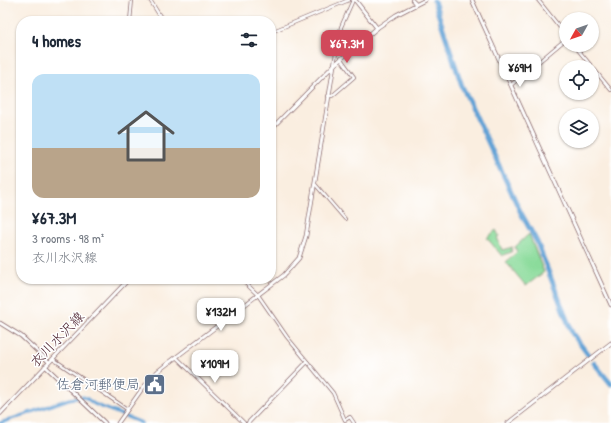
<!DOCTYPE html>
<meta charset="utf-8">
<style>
body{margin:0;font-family:"Patrick Hand","Klee One",sans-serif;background:#f6f6f7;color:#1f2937;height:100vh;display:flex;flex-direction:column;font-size:15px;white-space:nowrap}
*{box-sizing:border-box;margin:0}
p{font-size:13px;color:#747a83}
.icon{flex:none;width:22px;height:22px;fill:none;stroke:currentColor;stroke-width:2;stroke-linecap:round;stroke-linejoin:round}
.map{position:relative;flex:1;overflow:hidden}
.drawer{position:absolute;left:16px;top:16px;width:260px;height:268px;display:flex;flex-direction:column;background:#fff;border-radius:16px;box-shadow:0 1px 3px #0004}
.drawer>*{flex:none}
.needle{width:26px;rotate:230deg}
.buttons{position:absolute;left:559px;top:12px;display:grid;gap:8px}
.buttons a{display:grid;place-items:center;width:40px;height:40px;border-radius:50%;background:#fff;box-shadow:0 1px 3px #0004;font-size:20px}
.price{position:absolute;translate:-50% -34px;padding:0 9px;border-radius:8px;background:#fff;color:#222;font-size:13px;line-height:26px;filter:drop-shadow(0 1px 2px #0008)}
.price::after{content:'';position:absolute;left:50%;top:24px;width:12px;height:9px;margin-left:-6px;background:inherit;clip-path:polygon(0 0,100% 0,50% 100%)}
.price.on{background:#d1495b;color:#fff}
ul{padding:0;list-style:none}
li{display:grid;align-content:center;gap:8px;height:212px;padding:0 16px}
li span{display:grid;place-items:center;height:124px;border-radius:12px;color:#555}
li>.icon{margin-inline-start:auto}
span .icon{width:72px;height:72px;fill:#fffc;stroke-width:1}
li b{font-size:17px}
h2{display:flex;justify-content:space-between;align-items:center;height:48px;padding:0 16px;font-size:17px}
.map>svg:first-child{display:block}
.green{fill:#8bdb9b;stroke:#6a7d63}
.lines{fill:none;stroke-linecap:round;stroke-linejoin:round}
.canal{stroke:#62a2d5;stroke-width:3}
.river{stroke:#62a2d5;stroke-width:5}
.minor-casing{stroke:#88676a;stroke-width:4}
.tertiary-casing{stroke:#88676a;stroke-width:4.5}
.secondary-casing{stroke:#88676a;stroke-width:4.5}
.minor{stroke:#fff;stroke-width:2.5}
.tertiary{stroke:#fff;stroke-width:3}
.secondary{stroke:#fff;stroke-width:3}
.labels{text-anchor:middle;stroke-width:3;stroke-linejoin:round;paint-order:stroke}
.street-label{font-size:14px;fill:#4a1f2b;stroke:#fff}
.service-label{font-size:14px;fill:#4e5e75;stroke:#fff;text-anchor:end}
</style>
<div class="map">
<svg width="611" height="423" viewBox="0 0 611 423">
<rect width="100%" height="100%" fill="#fff"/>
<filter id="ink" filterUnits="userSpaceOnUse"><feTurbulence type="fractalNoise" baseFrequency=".025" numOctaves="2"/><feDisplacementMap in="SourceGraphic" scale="8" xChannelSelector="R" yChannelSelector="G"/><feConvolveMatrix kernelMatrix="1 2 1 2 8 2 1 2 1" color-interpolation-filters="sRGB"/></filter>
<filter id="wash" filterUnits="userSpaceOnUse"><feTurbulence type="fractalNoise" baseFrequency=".012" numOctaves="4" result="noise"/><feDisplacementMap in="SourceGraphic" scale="16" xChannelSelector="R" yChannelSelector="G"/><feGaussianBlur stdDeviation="0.9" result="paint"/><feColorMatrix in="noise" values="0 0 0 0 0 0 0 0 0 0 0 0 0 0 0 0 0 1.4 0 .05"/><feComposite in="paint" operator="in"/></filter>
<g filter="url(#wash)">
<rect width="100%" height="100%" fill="#faeee0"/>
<path class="green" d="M496,230l3,6 -2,1 5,13 11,-3c-1,1 -1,2 -1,4 -2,3 -8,2 -10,5l-15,-18z
M529,234l15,38 -18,14 -20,-24 11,-10 -2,-5z"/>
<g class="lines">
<path class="canal" d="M0,423l69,-24 14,-2 3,1 8,6 48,19"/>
<path class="river" d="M434,1l28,85 59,127 16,29 35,91 17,23
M594,363l17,21"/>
</g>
</g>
<g filter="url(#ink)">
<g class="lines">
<defs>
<path id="minor" d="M150,0l13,21
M412,0l4,4
M538,0l28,35
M130,21l2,-21
M271,32l78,-32
M574,45l37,45
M334,64l7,-37 12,-27
M511,85l55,-46
M328,96h4l22,-19 -13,-18
M315,184l30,35
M241,279l17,16 29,42 46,56 12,27 5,-3 4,6
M176,357l68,66
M53,359l74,50"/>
<path id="tertiary" d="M355,0l22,28
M472,0l139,305
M0,323l21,13 28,26
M45,366l60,57
M118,423l24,-34 16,-18 126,-96 15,-17 7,-22 28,-171
M248,423l59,-61
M508,423l103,-80"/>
<path id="secondary" d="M271,129l63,-64 43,-37 19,-13 29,-15
M0,414l129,-135"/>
</defs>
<use href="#minor" class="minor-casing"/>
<use href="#tertiary" class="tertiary-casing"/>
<use href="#secondary" class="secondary-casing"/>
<use href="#minor" class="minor"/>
<use href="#tertiary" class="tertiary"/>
<use href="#secondary" class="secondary"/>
</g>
</g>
<defs>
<symbol id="civic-square" viewBox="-11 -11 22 22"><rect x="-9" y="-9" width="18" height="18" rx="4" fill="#5c6f8a" stroke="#fff"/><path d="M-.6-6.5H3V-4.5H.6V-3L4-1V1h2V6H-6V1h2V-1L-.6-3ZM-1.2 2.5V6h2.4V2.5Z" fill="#fff"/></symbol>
</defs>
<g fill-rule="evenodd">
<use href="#civic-square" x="142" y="372" width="25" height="25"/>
</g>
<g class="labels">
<g class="street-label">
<text transform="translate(57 339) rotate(-46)" y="5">衣川水沢線</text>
</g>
<g class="service-label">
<text x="140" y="389">佐倉河郵便局</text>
</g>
</g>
</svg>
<div class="buttons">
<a><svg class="needle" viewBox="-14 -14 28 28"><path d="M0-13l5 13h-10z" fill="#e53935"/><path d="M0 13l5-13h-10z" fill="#747a83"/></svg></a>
<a><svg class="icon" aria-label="locate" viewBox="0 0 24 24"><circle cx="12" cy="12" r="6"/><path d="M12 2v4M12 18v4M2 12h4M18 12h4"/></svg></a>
<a><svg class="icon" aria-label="layers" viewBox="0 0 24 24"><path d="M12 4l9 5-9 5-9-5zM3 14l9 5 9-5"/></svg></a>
</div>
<b class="price on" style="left:347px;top:64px">¥67.3M</b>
<b class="price" style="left:520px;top:88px">¥69M</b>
<b class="price" style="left:221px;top:332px">¥132M</b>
<b class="price" style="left:215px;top:384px">¥109M</b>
<section class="drawer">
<h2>4 homes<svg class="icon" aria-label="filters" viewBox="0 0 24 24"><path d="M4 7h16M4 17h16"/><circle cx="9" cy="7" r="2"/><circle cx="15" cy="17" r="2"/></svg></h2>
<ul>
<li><span style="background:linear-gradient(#bfe0f5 60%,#b9a48a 0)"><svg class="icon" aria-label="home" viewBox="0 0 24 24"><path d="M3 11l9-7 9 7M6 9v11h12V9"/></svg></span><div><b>¥67.3M</b><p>3 rooms · 98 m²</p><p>衣川水沢線</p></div></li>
</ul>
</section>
</div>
